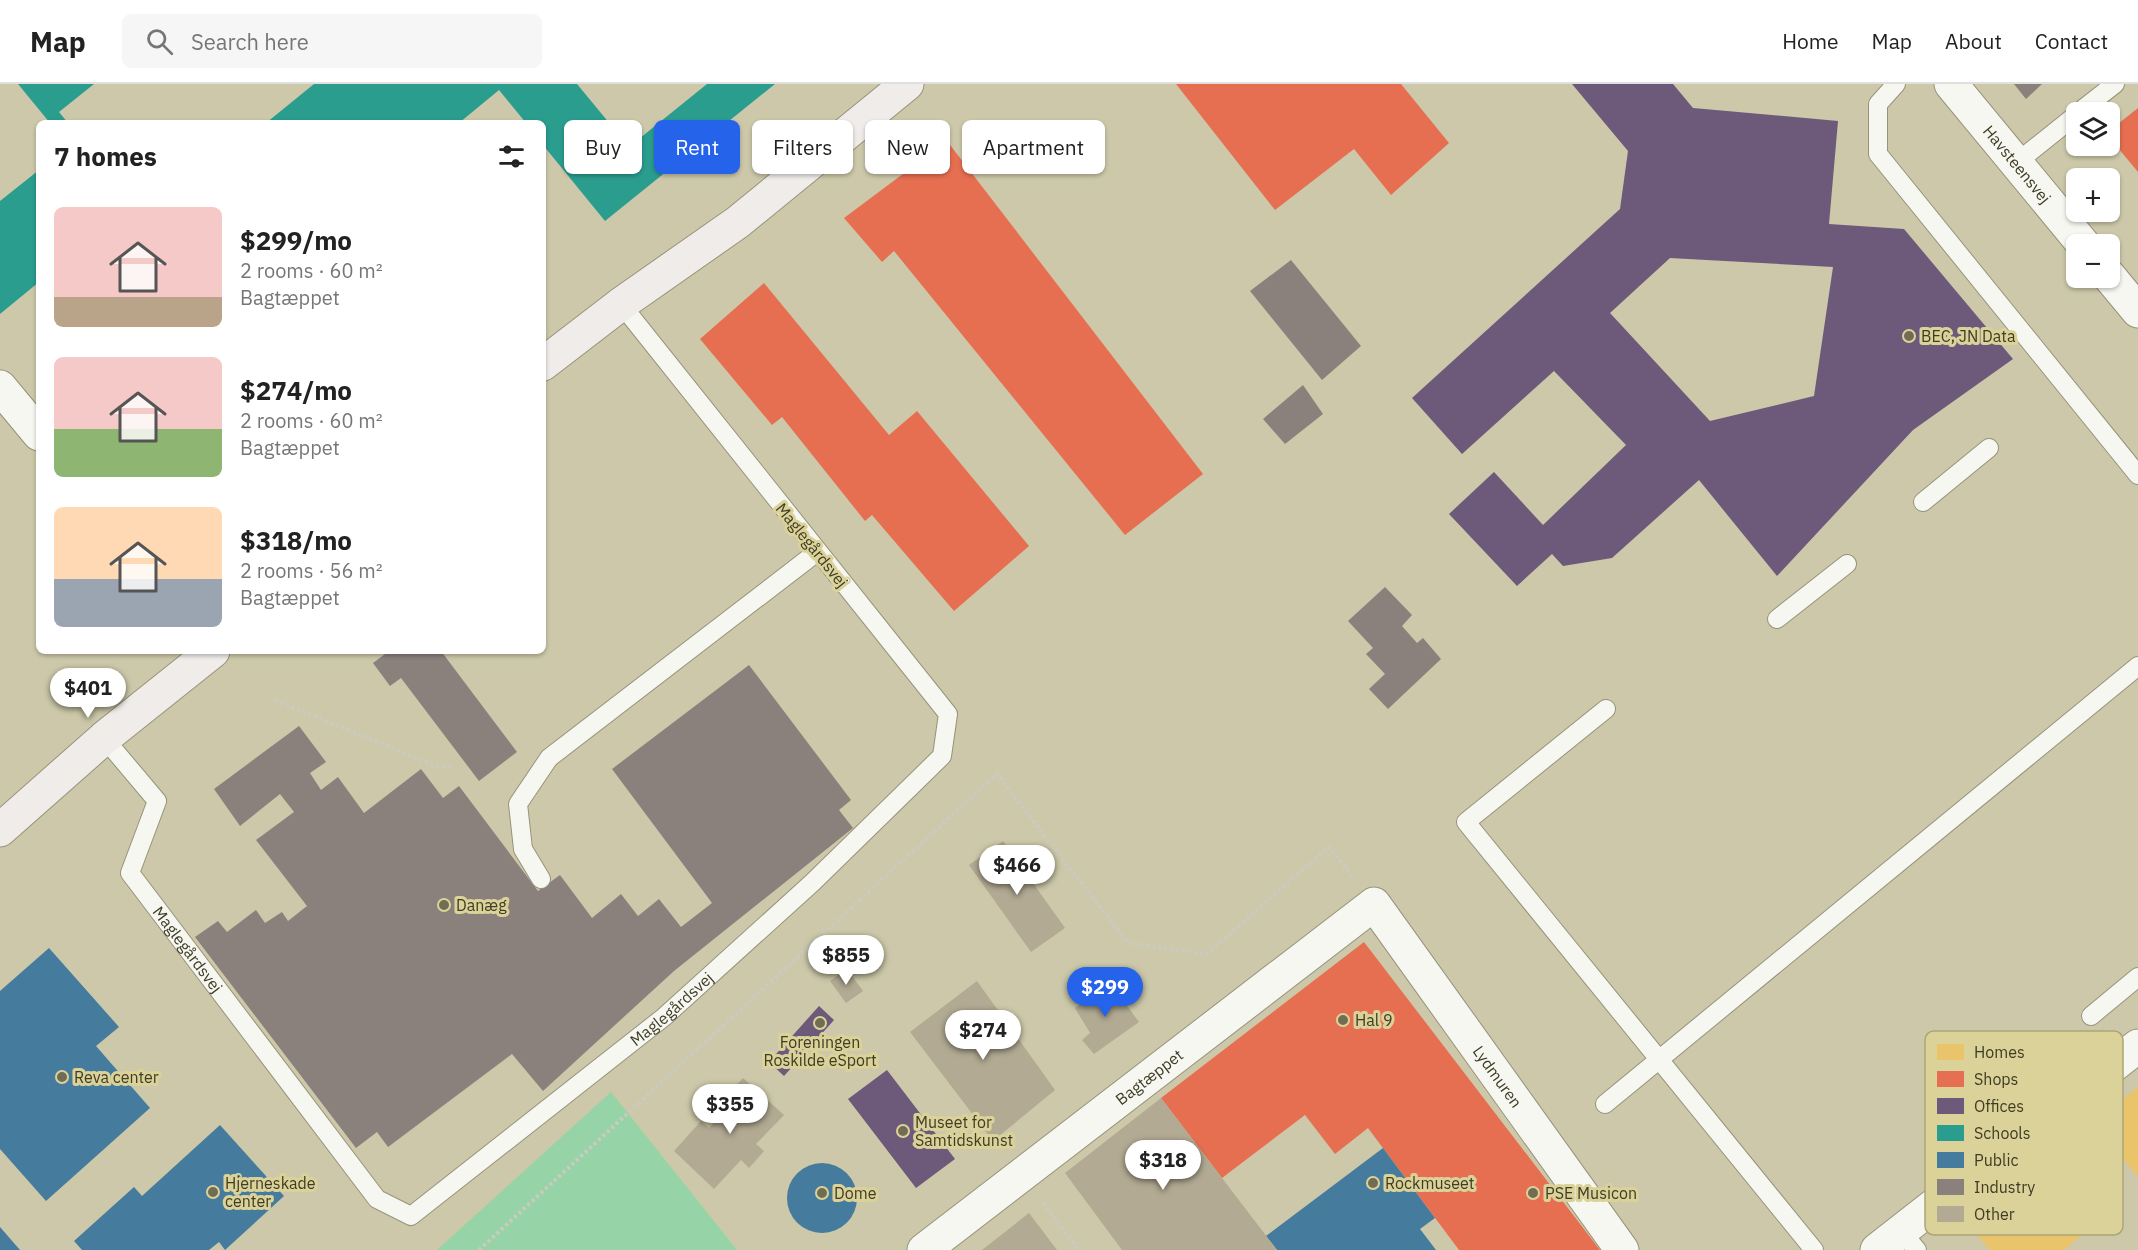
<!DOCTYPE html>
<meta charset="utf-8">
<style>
body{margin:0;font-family:"IBM Plex Sans",sans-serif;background:#f6f6f6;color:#222;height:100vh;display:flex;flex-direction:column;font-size:22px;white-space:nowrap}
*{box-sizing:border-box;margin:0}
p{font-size:20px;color:#767676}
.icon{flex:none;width:33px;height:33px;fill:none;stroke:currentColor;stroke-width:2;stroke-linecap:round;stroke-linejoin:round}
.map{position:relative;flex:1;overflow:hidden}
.details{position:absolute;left:36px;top:36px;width:510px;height:534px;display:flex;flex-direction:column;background:#fff;border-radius:9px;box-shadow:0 2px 4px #0004}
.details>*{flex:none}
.top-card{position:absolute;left:564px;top:36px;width:570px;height:54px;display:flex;gap:12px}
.controls{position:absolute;left:2066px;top:18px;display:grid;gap:12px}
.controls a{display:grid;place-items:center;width:54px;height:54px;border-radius:9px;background:#fff;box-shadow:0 2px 4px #0004;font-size:30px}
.price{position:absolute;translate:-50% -51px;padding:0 14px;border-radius:21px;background:#fff;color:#222;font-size:20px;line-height:39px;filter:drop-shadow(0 2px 3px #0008)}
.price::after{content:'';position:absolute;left:50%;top:36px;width:18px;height:14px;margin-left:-9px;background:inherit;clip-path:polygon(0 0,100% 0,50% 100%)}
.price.selected{background:#2563eb;color:#fff}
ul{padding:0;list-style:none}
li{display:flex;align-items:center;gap:18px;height:150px;padding:0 18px}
li span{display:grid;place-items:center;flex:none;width:168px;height:120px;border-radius:9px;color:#555}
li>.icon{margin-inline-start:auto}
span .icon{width:72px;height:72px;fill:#fffc;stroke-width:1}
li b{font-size:26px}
h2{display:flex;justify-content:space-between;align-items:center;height:72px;padding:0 18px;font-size:26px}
.pill{padding:0 21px;border-radius:9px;background:#fff;box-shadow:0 2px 4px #0004;font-size:21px;line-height:54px}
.pill.selected{background:#2563eb;color:#fff}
header{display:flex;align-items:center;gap:36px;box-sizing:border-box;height:84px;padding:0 30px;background:#fff;border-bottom:2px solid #e0e0e0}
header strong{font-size:28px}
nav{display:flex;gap:33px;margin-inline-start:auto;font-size:21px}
.search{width:420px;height:54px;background:#f6f6f6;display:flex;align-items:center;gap:15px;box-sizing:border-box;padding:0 21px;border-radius:9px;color:#767676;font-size:22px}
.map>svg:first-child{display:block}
.green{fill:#96d4a7}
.homes{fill:#e9c46a}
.shops{fill:#e76f51}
.offices{fill:#6d597a;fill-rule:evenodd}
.schools{fill:#2a9d8f}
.public{fill:#457b9d}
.industry{fill:#8a817c}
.building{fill:#b2aa93}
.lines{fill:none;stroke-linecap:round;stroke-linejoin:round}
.lane-casing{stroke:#97937b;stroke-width:20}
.street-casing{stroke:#97937b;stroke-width:35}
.secondary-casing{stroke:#97937b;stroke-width:35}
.path{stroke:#cbcac1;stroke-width:4;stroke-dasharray:3 3;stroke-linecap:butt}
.lane{stroke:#f7f7f2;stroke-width:18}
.street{stroke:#f7f7f2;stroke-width:33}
.secondary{stroke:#efece9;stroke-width:33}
.poi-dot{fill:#706d53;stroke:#dbd29a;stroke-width:2}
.labels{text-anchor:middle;stroke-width:6;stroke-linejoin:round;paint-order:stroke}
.street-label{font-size:16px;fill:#3f3c25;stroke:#dbd29a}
.poi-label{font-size:16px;fill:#3f3c25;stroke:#dbd29a;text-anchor:start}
.key{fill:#dbd29a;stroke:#aca577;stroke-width:1.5}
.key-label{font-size:16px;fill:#3f3c25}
</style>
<header>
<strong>Map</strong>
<div class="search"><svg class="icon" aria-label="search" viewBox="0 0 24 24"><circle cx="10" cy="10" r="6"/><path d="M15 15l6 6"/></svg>Search here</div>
<nav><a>Home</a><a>Map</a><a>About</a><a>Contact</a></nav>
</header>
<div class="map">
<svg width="2138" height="1166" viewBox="0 0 2138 1166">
<rect width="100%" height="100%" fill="#ccc8a9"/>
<path class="green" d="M611,1008l126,158h-300z"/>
<path class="homes" d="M2138,1003v90l-45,-54z
M2048,1066l56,66 -40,34h-74l-26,-30z"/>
<path class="shops" d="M1176,0h225l48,59 -58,52 -37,-46 -79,61z
M2138,24v64l-29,-35v-6z
M947,57l256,333 -78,61 -231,-284 -12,11 -38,-44z
M764,199l125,152 28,-24 112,135 -75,65 -82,-96 -7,6 -83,-104 -10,8 -72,-86z
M1364,858l236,308h-141l-91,-122 -33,26 -30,-39 -83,63 -61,-80z"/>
<path class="offices" d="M1572,0h101l20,24 145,13 -9,103 75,5 109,130 -100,71 -136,146 -78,-96 -87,78 -49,8 -11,-12 -35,32 -68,-72 45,-42 49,53 83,-80 -72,-74 -92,83 -50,-56 208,-189 8,-58zM1670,174l163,9 -19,129 -104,25 -100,-108z
M819,922l15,14 -50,56 -15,-14z
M887,986l68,89 -39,29 -68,-89z"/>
<path class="schools" d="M18,0h76l-35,28 9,11h-18z
M314,0h263l52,63 78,-63h68l-170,137 -62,-76v-22h-17l-27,-33 -40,33h-193z
M39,86v112l-39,32v-113z"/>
<path class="public" d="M49,864l70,79 -23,19 54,62 -104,93 -46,-52v-158z
M220,1041l64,71 -59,54 -6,-8 -10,8h-127l-8,-9 60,-54 8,9z
M1383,1064l52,70 -15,11 16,21h-159l-11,-14z
M787 1114a35 35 0 1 1 70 0a35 35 0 1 1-70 0Z
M0,1143l20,23h-20z"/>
<path class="industry" d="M2014,0h28l-16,15z
M1291,176l70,86 -39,34 -72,-89z
M1303,301l20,29 -38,30 -22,-25z
M1385,503l27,28 -10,11 15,17 6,-5 18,21 -53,50 -19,-20 16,-15 -19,-20 7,-6 -25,-27z
M389,567h52l76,101 -38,29 -78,-103 -11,8 -17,-23z
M749,581l102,135 -12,10 14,18 -179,143 -131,120 -31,-37 -124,93 -11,-15 -21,16 -161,-211 23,-16 9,11 29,-22 9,13 17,-11 6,9 19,-15 -51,-66 38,-28 -14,-18 -40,32 -26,-37 85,-63 27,36 -16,11 11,17 17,-13 26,36 57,-44 22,29 16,-12 79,105 22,-16 32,43 29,-24 17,22 21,-17 22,28 31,-24 -100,-134z"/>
<path class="building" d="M1003,757l62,87 -34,24 -62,-87z
M847,885l16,22 -17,12 -16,-22z
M977,897l78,109 -62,51 -83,-109z
M1110,899l29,39 -45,32 -12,-14 8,-7 -15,-25z
M743,994l41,37 -28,29 8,7 -15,17 -8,-8 -27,29 -40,-38 27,-30 8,7 14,-15 -6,-7z
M1161,1014l61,80 55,72h-155l-57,-77z
M1029,1129l28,37h-75z"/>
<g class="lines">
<defs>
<g id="lane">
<path d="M1896,0l-18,20v50l260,321"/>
<path d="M2079,28l36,-28"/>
<path d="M2016,79l60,-48"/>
<path d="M1923,418l66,-54"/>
<path d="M1777,535l70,-55"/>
<path d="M1606,625l-140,113 348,428"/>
<path id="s1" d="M104,654l53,63 -27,72 247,326 34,17 253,-199 148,-134 130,-127 6,-42 -327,-410"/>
<path d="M541,795l-18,-30 -5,-45 31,-46 268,-206"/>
<path d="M2091,932l47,-39"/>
<path d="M1605,1020l533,-438"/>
<path d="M1901,1147l16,19"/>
</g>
<g id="street">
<path id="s2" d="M1951,0l132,160"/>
<path d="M2109,192l29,35"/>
<path d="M0,303l39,47"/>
<path id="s3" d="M924,1166l450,-346 248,346"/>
<path d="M1877,1166l261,-204"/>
</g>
<path id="secondary" d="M543,280l78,-60 117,-82 169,-138
M0,746l104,-92 109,-87"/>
</defs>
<use href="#lane" class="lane-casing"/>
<use href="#street" class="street-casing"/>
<use href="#secondary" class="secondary-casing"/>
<path class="path" d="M275,616l158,65 18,2
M1043,1119l35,47
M479,1166l518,-476 131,169 79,11 122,-107 25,31"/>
<use href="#lane" class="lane"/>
<use href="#street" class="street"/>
<use href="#secondary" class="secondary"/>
</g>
<g class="poi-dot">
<circle cx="1909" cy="252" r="6"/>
<circle cx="444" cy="821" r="6"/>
<circle cx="1343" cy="936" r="6"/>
<circle cx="820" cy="939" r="6"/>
<circle cx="62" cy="993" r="6"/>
<circle cx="903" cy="1047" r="6"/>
<circle cx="1373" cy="1099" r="6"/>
<circle cx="213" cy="1108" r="6"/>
<circle cx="822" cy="1109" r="6"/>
<circle cx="1533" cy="1109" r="6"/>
</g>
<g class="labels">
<g class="street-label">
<text dy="6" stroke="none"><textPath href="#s2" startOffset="104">Havsteensvej</textPath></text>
<text transform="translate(812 461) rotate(51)" y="6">Maglegårdsvej</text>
<text dy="6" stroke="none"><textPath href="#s1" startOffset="255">Maglegårdsvej</textPath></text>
<text dy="6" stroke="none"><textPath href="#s1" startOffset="939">Maglegårdsvej</textPath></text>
<text dy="6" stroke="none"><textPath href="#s3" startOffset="284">Bagtæppet</textPath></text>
<text dy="6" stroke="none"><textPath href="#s3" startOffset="780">Lydmuren</textPath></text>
</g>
<g class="poi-label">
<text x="1921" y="258">BEC, JN Data</text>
<text x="456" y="827">Danæg</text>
<text x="1355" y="942">Hal 9</text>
<text x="820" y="964" text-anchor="middle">Foreningen<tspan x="820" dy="18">Roskilde eSport</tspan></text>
<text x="74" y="999">Reva center</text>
<text x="915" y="1044">Museet for<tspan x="915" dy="18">Samtidskunst</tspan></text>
<text x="225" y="1105">Hjerneskade<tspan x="225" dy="18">center</tspan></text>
<text x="1385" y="1105">Rockmuseet</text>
<text x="834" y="1115">Dome</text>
<text x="1545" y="1115">PSE Musicon</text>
</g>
</g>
<rect x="1925" y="947" width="198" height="204" rx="9" class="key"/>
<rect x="1937" y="960" width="27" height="16" fill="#e9c46a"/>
<rect x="1937" y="987" width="27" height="16" fill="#e76f51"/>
<rect x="1937" y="1014" width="27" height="16" fill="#6d597a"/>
<rect x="1937" y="1041" width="27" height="16" fill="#2a9d8f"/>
<rect x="1937" y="1068" width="27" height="16" fill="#457b9d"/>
<rect x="1937" y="1095" width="27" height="16" fill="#8a817c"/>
<rect x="1937" y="1122" width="27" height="16" fill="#b2aa93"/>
<g class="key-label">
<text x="1974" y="974">Homes</text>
<text x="1974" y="1001">Shops</text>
<text x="1974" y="1028">Offices</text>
<text x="1974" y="1055">Schools</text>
<text x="1974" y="1082">Public</text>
<text x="1974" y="1109">Industry</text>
<text x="1974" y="1136">Other</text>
</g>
</svg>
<div class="controls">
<a><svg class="icon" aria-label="layers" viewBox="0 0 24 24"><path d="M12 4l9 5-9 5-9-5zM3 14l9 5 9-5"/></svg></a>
<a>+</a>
<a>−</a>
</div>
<b class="price" style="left:88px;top:635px">$401</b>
<b class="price" style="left:1017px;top:812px">$466</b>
<b class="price" style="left:846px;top:902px">$855</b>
<b class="price selected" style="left:1105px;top:934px">$299</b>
<b class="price" style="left:983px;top:977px">$274</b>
<b class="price" style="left:730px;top:1051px">$355</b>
<b class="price" style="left:1163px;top:1107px">$318</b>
<div class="top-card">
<a class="pill">Buy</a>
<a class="pill selected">Rent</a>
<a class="pill">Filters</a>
<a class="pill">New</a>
<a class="pill">Apartment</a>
</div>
<section class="details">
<h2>7 homes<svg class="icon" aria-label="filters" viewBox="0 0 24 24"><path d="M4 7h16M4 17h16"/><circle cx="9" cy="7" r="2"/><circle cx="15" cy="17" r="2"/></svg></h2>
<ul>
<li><span style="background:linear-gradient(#f6c9c9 75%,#b9a48a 0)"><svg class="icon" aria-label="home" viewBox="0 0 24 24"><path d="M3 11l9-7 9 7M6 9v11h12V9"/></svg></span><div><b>$299/mo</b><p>2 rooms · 60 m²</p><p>Bagtæppet</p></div></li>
<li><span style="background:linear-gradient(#f6c9c9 60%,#8fb573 0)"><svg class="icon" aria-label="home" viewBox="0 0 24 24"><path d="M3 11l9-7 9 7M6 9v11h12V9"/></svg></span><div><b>$274/mo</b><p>2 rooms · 60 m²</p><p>Bagtæppet</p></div></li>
<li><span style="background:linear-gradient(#ffd9b3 60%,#9aa5b1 0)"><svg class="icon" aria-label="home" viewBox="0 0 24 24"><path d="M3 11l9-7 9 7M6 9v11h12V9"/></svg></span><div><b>$318/mo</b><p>2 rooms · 56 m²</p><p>Bagtæppet</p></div></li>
</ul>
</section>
</div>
